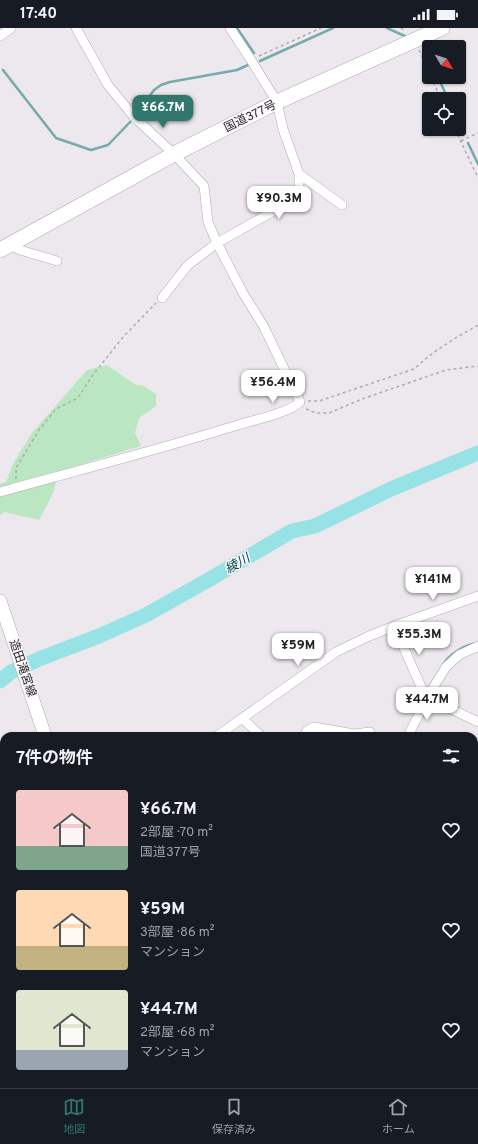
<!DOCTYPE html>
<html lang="ja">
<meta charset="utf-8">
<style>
body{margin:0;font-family:Overpass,"Noto Sans JP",sans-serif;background:#242831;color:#f1f3f6;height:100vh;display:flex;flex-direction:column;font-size:15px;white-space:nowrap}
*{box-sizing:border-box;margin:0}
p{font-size:13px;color:#9ea1a6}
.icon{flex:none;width:22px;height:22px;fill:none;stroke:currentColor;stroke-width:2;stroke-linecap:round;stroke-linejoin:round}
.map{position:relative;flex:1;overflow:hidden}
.sheet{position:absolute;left:0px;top:704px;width:478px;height:356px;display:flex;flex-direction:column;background:#171b24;border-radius:12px 12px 0 0;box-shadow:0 1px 3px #0004}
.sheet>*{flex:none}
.needle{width:26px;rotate:129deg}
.controls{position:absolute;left:422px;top:12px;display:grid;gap:8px}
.controls a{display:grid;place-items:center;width:44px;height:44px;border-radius:4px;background:#171b24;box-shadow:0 1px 3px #0004;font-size:20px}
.price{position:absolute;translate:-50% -34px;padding:0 9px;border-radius:8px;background:#fff;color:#222;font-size:13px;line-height:26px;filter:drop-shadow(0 1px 2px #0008)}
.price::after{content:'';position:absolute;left:50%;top:24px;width:12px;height:9px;margin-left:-6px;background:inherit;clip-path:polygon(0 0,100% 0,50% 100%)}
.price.active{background:#31776d;color:#fff}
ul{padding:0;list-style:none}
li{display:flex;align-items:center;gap:12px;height:100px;padding:0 16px}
li span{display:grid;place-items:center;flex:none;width:112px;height:80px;border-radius:4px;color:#555}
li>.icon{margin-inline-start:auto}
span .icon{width:48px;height:48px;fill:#fffc;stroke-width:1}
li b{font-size:17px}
h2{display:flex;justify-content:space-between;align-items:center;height:48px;padding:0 16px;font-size:17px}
.status{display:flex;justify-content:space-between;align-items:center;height:28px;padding:0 20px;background:#171b24;direction:ltr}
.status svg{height:11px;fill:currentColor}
.tabs{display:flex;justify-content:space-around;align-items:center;height:56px;border-top:1px solid #363941;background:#171b24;font-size:11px;color:#9ea1a6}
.tabs a{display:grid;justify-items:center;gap:2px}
.tabs .active{color:#31776d}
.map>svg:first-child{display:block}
.green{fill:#bae7c1}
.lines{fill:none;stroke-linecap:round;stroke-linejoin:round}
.stream{stroke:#76aaad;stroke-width:2.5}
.river{stroke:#97e2e5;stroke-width:15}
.service-casing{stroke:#b0acb1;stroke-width:6}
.minor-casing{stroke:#b0acb1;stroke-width:10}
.secondary-casing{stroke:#b0acb1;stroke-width:14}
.trunk-casing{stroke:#b0acb1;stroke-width:16}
.path{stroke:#aeabaf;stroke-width:1.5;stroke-dasharray:3 3;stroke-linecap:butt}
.service{stroke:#fff;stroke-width:4.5}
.minor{stroke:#fff;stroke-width:9}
.secondary{stroke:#fff;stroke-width:13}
.trunk{stroke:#fff;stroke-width:15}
.labels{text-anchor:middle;stroke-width:3;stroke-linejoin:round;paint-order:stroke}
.street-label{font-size:12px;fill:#2a292a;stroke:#f9f5fa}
.water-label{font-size:13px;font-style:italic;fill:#00484b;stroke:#f9f5fa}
</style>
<div class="status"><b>17:40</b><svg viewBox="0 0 49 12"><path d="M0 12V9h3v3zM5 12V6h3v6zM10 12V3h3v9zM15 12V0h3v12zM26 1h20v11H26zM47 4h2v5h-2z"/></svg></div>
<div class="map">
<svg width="478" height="1060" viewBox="0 0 478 1060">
<rect width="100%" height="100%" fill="#ece8ed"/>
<path class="green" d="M107,337l29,20h6l14,9v12l-17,12 -4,15 6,13 -82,25 -6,22 -14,27 -35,-8 -4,3v-31l6,-2 8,-20 18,-29 55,-63z"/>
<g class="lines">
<path class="stream" d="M237,0l17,25
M387,0l20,9
M423,17l6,13
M260,33l73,-33
M3,42l53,68 35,12 17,-5 25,-26 21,-29 7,-5 9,-3 67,-12 13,-6
M438,49l10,22
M459,94l5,11
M468,115l10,21
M443,637c6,-11 20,-19 33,-22
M0,1042l4,1
M114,1056l35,4
M205,1060l8,-4
M424,1060l3,-4"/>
<path class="river" d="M0,653l11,-9 28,-13 60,-23 47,-21 64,-36 82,-48 23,-5 76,-37 87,-36"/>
<defs>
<path id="service" d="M0,1048l4,1
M49,1056l3,4
M72,1056l39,4
M7,1060l6,-4"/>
<path id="minor" d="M0,8l11,-8
M299,146l43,31
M10,217l10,5 37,11
M162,270l26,-33 29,-22 78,-44 4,-5v-20l-16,-45 -6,-27 -26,-42 -21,-32
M0,464c80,-22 161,-43 241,-68 14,-4 50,-12 59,-22l-36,-75 -21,-34 -26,-50 -9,-21 -4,-36 -30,-32 -40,-37 -26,-32 -32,-57
M394,598l29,65 20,14 35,17
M243,691l18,17
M217,708l119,-84 31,-15 27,-11 84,-30
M304,708l3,-5 7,-4 40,7 16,-2
M408,708l20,-40 18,-29 13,-12 19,-9
M0,731l4,-1
M0,804l4,1
M0,832l4,-5
M474,889l4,3
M0,1036h4
M166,1056l11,1 8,3"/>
<path id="secondary" d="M0,573l45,135
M442,1056l5,4"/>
<path id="trunk" d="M0,222l174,-96 103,-52 165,-74"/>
</defs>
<use href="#service" class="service-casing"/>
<use href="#minor" class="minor-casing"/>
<use href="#secondary" class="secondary-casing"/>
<use href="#trunk" class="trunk-casing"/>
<path class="path" d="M401,0l5,3
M419,22l10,22
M259,28l62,-28
M431,49l10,22
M455,101l23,49
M461,113l17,-8
M308,373h11l95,-32c19,-18 41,-31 64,-44
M306,381l10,4h13l33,-14 84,-29 32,-4
M16,451v-11l23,-38 17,-21 22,-11 14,-22 32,-40 32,-33
M474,914l4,-4"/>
<use href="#service" class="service"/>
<use href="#minor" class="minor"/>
<use href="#secondary" class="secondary"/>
<use href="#trunk" class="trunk"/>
</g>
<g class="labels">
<g class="street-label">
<text transform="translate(250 88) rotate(-26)" y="4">国道377号</text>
<text transform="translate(23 640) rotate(71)" y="4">造田滝宮線</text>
</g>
<g class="water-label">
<text transform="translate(237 535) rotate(-30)" y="5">綾川</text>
</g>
</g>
</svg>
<div class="controls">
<a><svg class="needle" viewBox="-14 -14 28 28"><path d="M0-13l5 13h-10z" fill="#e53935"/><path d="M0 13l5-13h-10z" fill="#9ea1a6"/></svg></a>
<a><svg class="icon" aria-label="locate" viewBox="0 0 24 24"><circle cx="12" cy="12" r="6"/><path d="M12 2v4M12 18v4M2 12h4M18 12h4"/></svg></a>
</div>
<b class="price active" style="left:163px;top:101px">¥66.7M</b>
<b class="price" style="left:279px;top:192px">¥90.3M</b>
<b class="price" style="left:273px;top:376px">¥56.4M</b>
<b class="price" style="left:433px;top:573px">¥141M</b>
<b class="price" style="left:419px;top:628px">¥55.3M</b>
<b class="price" style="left:298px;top:639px">¥59M</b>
<b class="price" style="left:427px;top:693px">¥44.7M</b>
<section class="sheet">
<h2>7件の物件<svg class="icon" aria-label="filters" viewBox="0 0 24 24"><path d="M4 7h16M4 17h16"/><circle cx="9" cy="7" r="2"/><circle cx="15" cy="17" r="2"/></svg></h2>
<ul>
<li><span style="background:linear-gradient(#f6c9c9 70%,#7fa58c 0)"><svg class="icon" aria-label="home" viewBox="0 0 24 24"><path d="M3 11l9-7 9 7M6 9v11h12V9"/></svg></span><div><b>¥66.7M</b><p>2部屋 · 70 m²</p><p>国道377号</p></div><svg class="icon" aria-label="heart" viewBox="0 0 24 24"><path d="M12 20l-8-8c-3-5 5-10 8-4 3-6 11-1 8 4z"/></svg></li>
<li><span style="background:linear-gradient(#ffd9b3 70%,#c2b280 0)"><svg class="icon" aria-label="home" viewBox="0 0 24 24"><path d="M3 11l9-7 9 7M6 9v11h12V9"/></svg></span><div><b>¥59M</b><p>3部屋 · 86 m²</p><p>マンション</p></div><svg class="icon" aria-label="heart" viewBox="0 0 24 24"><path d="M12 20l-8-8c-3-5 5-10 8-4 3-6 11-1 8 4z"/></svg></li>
<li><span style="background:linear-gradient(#dfe7d0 75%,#9aa5b1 0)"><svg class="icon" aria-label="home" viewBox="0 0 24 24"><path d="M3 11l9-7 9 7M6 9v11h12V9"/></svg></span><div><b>¥44.7M</b><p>2部屋 · 68 m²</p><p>マンション</p></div><svg class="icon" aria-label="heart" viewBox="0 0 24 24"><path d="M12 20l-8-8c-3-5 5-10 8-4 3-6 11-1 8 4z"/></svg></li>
</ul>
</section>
</div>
<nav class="tabs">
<a class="active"><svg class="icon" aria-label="map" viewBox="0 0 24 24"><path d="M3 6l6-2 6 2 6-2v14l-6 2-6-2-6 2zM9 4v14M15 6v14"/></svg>地図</a>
<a><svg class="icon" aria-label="saved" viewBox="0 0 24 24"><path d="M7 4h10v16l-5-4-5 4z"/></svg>保存済み</a>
<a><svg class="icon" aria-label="home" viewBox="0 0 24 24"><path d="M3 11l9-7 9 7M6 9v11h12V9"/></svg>ホーム</a>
</nav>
